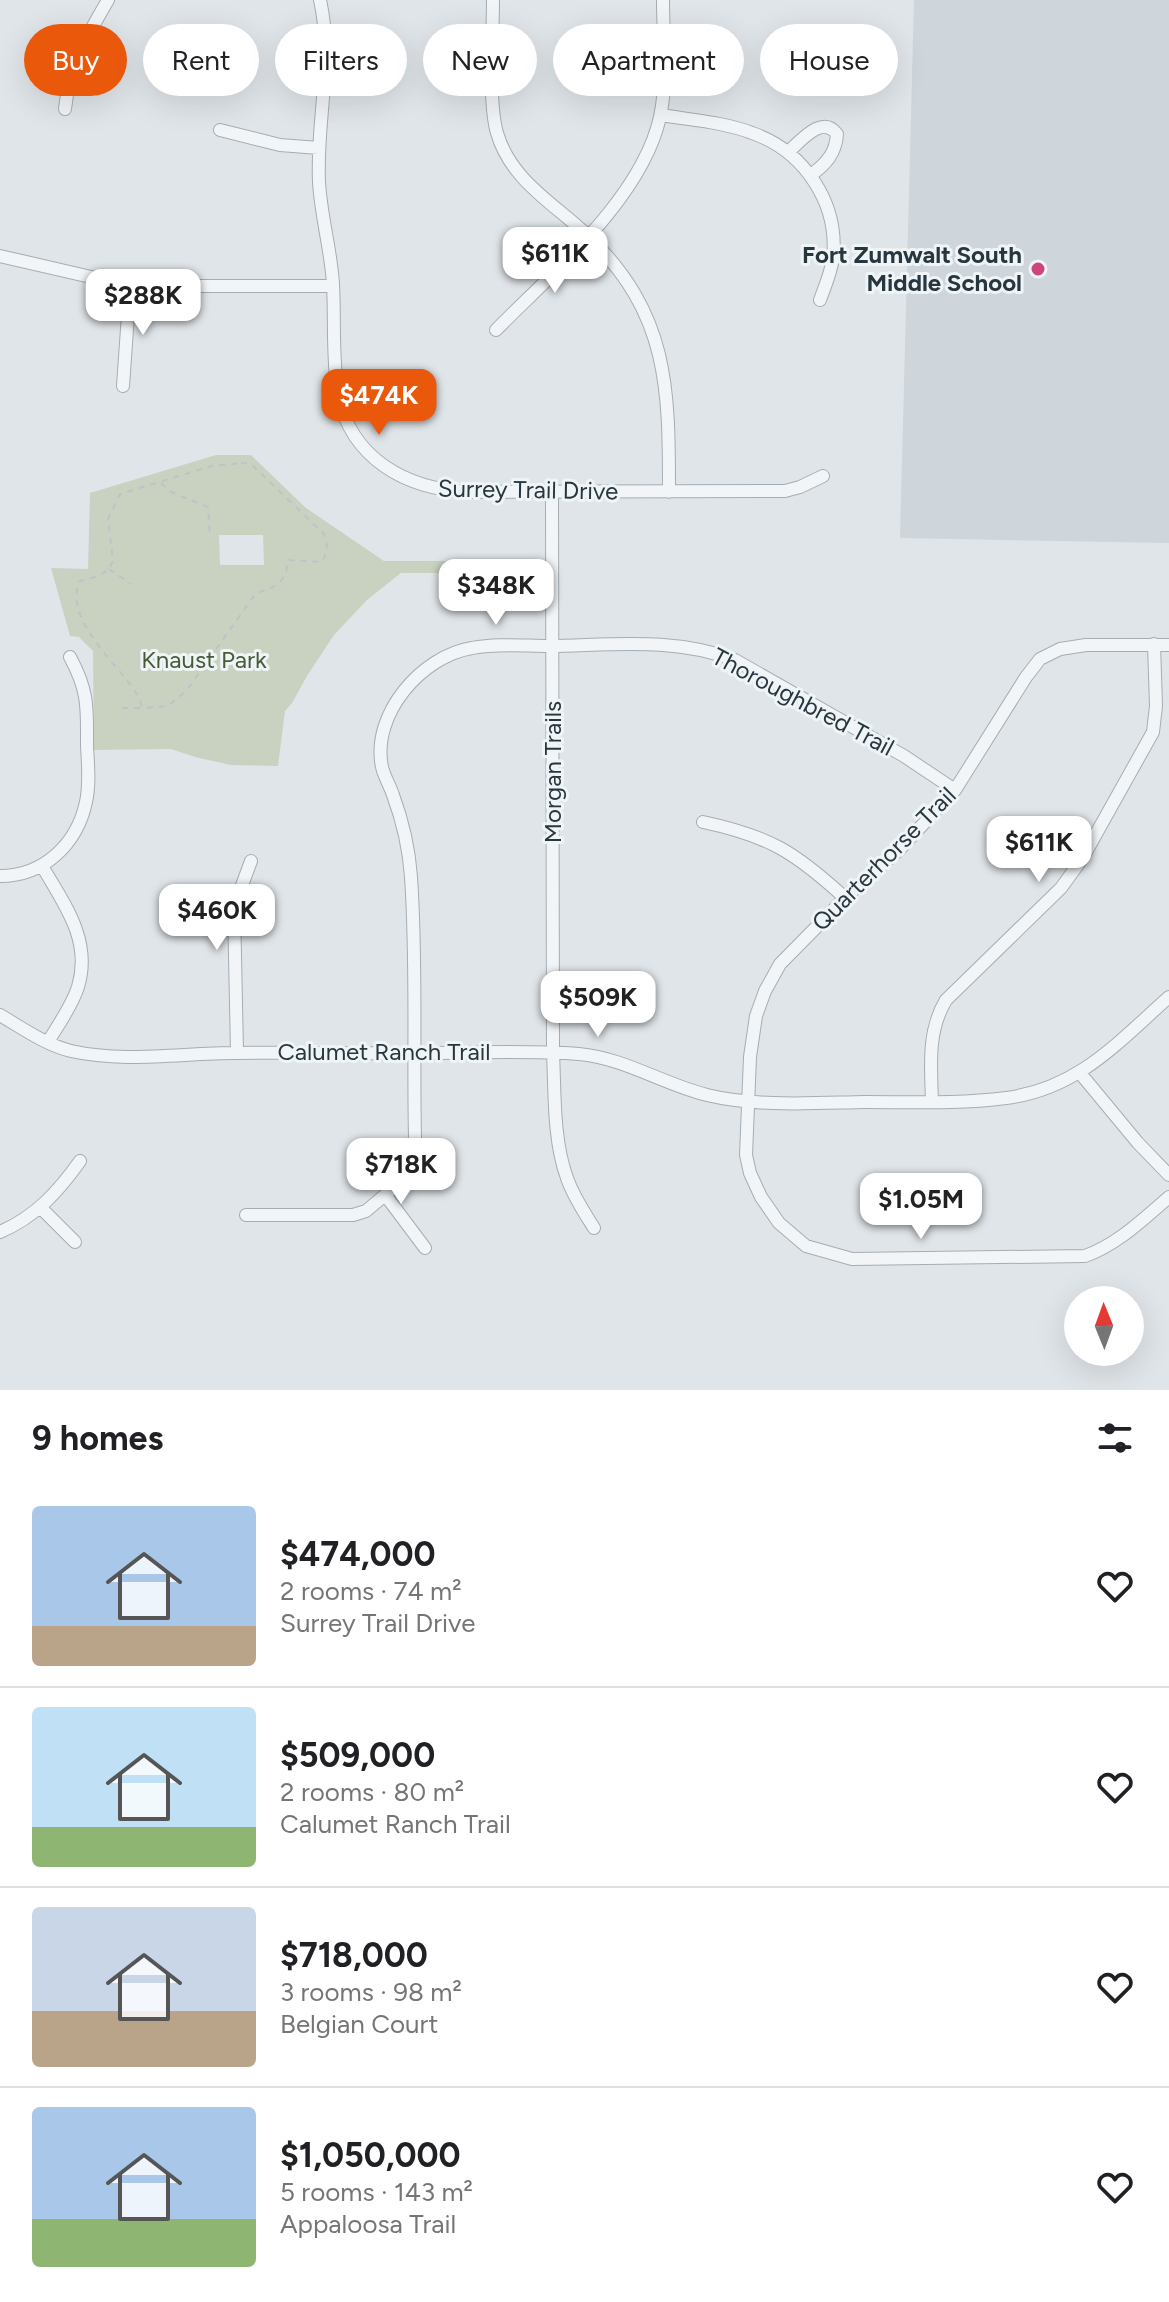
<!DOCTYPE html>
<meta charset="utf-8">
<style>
body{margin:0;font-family:Figtree,sans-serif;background:#f6f6f6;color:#202124;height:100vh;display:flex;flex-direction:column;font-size:30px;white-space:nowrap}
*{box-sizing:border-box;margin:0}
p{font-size:26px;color:#757577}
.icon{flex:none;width:44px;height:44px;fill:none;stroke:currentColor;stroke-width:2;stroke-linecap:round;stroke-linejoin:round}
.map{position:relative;height:1390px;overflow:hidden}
.details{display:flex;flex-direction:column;background:#fff;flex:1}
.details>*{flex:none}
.guide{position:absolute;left:24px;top:24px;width:1122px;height:72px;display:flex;gap:16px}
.needle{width:52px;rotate:359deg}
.tools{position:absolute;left:1064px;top:1286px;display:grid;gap:16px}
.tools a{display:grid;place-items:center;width:80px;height:80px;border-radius:50%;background:#fff;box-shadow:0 8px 32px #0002;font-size:40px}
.price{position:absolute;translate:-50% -68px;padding:0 18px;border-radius:16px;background:#fff;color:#222;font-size:26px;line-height:52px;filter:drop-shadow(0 2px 4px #0008)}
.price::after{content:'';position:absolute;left:50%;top:48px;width:24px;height:18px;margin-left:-12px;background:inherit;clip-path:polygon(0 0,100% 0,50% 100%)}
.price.on{background:#ea580c;color:#fff}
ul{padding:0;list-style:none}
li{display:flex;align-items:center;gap:24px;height:200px;padding:0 32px}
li+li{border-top:2px solid #e0e0e0}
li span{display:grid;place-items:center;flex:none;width:224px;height:160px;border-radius:8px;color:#555}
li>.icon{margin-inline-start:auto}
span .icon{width:96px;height:96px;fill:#fffc;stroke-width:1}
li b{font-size:34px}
h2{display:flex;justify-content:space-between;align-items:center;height:96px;padding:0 32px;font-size:34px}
.pill{padding:0 28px;border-radius:36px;background:#fff;box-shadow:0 8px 32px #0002;font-size:28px;line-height:72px}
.pill.on{background:#ea580c;color:#fff}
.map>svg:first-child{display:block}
.built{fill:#ced5db}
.green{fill:#c9d2c1;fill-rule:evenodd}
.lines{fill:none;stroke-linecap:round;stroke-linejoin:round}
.minor-casing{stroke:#a5adb3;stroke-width:14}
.path{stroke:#bdc3c7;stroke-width:2;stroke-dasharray:6 6;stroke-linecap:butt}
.minor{stroke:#f2f5f7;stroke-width:12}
.poi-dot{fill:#cd457a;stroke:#eff4f6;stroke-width:3}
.labels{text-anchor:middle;stroke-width:6;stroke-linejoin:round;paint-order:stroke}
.poi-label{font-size:24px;font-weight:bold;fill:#283640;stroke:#eff4f6;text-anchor:end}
.street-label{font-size:24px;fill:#283640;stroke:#eff4f6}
.park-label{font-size:24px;fill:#465b36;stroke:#eff4f6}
</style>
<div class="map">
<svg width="1169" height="1390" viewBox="0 0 1169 1390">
<rect width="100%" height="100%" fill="#e0e5e9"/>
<path class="built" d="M914,0h255v543l-269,-5z"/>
<path class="green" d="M216,455h35l55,53 78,53h168v12h-151l-34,27 -33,35 -27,41 -15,27 -7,8 -7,55 -47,-1 -36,-8 -24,-8 -77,1 -1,-99 -14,-14 -9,-1 -19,-68 37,1 2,-76zM219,535h44l1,30h-44z"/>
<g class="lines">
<defs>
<path id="minor" d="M320,0c14,62 -4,119 -1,182 2,35 12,68 14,102 2,37 -1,74 5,110 13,65 68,95 130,98l317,-1 15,-4 23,-11
M493,0c0,36 -5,101 4,133 14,48 58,71 91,103 81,78 81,152 81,256
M65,109c5,-47 20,-69 43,-109
M661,115c29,5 63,7 91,18 52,18 87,70 81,125 -2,15 -8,28 -13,42
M220,130l60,15 39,3
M788,152c13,-11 34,-38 49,-18 -1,19 -11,30 -26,41
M0,256l130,30h203
M496,330c57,-58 146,-132 164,-213 8,-37 3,-79 3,-117
M123,386l7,-100
M552,492l1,561c2,40 0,87 14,125 6,18 17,34 27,50
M1169,645h-83l-26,4 -20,10 -14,18 -71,113 -56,60 -49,43 -70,71 -15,27 -9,25 -6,41 -4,98 4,18 11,24 18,26 27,23 46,13 233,-3c33,-12 57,-36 84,-59
M703,822c66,14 92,30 142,76
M42,866c23,39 50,75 36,121 -6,19 -20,38 -30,55
M0,876c44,0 77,-32 86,-74 4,-18 2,-38 1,-56 0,-38 2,-54 -17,-89
M0,1015c22,13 46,30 71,36 53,12 111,2 165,2 59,-1 118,1 178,0 55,0 110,-3 165,1 45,4 84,30 128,41 50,12 107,8 158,7 47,0 95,2 141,-4 72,-9 112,-56 163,-101
M237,1052l-3,-145 17,-46
M1080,1073l58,70 31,32
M932,1102c-1,-35 -5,-71 14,-102l115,-112 21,-29 71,-127 3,-26 -2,-62
M386,1196l39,52
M41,1208l34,34
M246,1215h107l13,-4 26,-22 17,-23 6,-29c-2,-86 2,-174 -4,-260 -2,-29 -8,-55 -18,-82 -3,-9 -9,-19 -11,-28 -11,-53 40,-111 90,-119 26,-5 52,-2 78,-2 64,-1 124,-9 185,14l169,96 51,34
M0,1232c35,-15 58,-40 80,-71"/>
</defs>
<use href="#minor" class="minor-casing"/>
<path class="path" d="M241,463l10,1 73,70c5,11 3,18 -2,28l-34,-2c-2,22 -11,27 -32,33l-69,97 -19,16 -25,2c-3,-6 -5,-13 -9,-18 -17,-26 -72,-73 -54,-109l19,-5 10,-7 4,-8 -5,-42 12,-25 92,-28z
M161,483l10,9 37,15 2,28
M109,569l22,15
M122,708h19"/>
<use href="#minor" class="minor"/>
</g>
<circle class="poi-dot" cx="1038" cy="269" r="8"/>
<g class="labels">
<g class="poi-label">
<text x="1022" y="263">Fort Zumwalt South<tspan x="1022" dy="28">Middle School</tspan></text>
</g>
<g class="street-label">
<text transform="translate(528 490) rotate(1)" y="8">Surrey Trail Drive</text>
<text transform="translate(803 702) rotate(28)" y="8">Thoroughbred Trail</text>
<text transform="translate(553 772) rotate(-90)" y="8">Morgan Trails</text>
<text transform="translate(884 859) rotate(-45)" y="8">Quarterhorse Trail</text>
<text x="384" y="1060">Calumet Ranch Trail</text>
</g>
<g class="park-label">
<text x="204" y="668">Knaust Park</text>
</g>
</g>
</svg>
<div class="tools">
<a><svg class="needle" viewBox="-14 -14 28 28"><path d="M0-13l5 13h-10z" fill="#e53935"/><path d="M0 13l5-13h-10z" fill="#757577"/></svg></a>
</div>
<b class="price" style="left:555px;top:295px">$611K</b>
<b class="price" style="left:143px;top:337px">$288K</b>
<b class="price on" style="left:379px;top:437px">$474K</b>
<b class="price" style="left:496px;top:627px">$348K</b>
<b class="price" style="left:1039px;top:884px">$611K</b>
<b class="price" style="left:217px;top:952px">$460K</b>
<b class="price" style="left:598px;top:1039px">$509K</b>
<b class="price" style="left:401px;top:1206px">$718K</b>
<b class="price" style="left:921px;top:1241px">$1.05M</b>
<div class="guide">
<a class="pill on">Buy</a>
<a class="pill">Rent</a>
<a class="pill">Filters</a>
<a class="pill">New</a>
<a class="pill">Apartment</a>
<a class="pill">House</a>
</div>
</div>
<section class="details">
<h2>9 homes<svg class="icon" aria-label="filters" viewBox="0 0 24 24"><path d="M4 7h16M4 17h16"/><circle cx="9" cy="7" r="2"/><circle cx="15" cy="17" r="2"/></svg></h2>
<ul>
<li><span style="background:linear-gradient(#a9c7e8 75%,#b9a48a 0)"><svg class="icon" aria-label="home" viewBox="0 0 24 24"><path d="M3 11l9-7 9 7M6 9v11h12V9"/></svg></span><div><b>$474,000</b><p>2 rooms · 74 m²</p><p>Surrey Trail Drive</p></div><svg class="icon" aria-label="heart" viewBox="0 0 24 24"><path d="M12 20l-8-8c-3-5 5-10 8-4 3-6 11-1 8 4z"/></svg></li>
<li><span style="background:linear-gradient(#bfe0f5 75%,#8fb573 0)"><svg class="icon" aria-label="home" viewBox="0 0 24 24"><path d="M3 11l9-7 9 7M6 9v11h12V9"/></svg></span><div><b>$509,000</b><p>2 rooms · 80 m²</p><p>Calumet Ranch Trail</p></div><svg class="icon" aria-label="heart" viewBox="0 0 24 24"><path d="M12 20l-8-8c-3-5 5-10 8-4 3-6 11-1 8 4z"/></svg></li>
<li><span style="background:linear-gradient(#c9d6e8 65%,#b9a48a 0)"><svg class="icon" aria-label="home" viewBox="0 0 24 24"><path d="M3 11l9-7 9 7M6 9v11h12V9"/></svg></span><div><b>$718,000</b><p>3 rooms · 98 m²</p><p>Belgian Court</p></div><svg class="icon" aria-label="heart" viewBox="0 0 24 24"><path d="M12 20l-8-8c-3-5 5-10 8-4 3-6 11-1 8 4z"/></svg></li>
<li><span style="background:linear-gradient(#a9c7e8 70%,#8fb573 0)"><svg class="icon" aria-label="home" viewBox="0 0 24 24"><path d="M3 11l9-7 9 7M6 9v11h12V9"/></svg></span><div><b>$1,050,000</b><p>5 rooms · 143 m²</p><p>Appaloosa Trail</p></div><svg class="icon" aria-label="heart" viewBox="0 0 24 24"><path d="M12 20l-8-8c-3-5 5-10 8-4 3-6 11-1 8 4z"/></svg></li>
</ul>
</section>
